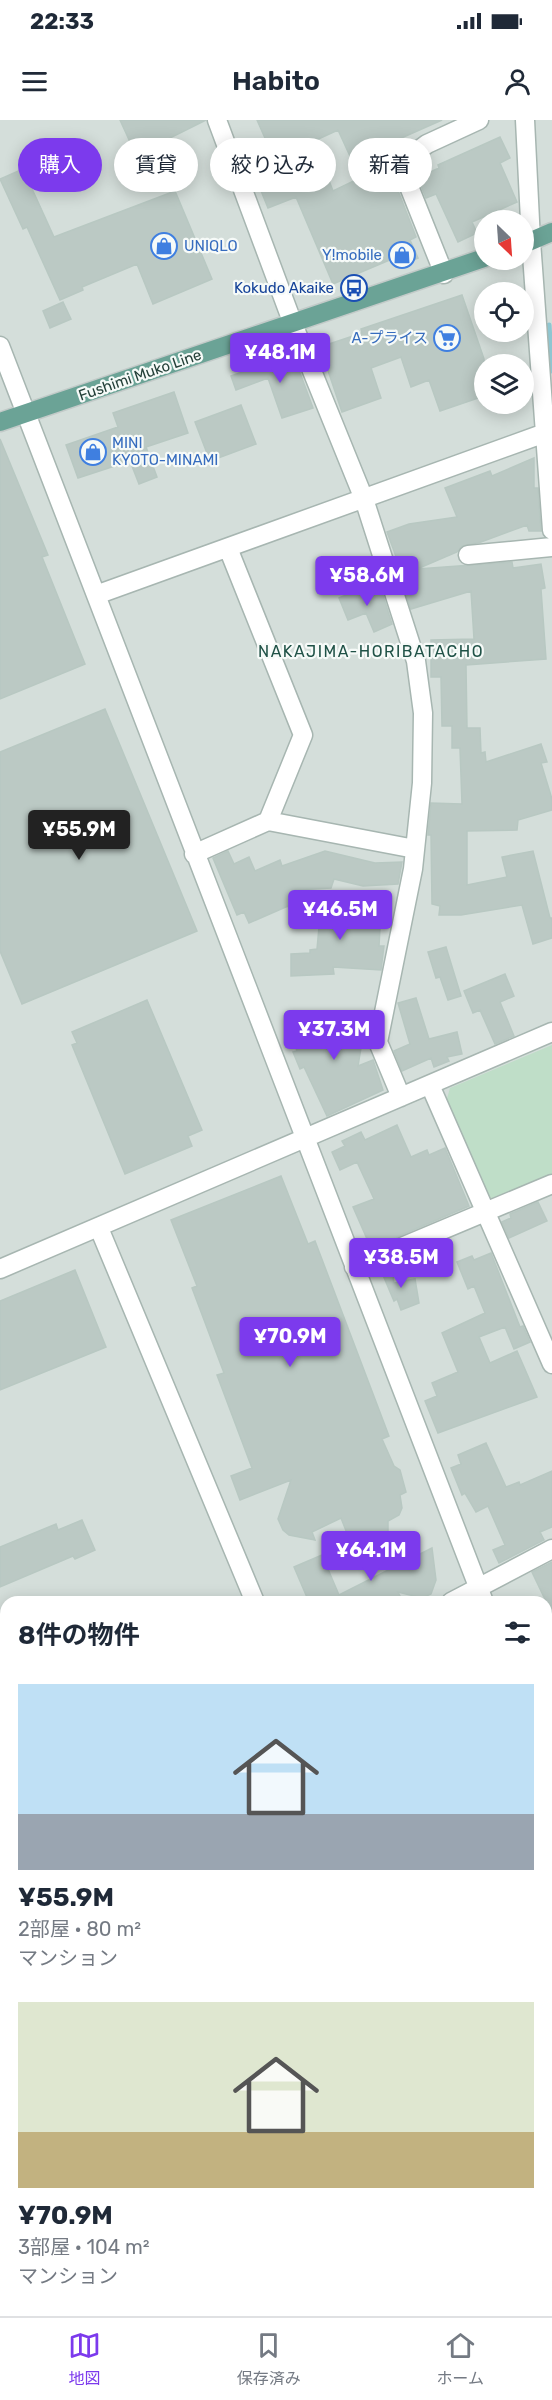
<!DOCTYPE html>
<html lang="ja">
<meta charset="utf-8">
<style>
body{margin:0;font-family:Rubik,"Noto Sans JP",sans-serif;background:#f2f2f3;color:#1f2937;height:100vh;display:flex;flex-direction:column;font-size:22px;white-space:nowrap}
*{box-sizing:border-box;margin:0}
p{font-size:20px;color:#747a83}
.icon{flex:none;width:33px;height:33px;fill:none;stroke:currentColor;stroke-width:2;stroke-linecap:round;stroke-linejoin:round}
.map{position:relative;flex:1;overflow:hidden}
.panel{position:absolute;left:0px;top:1476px;width:552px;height:720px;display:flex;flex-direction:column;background:#fff;border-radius:18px 18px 0 0;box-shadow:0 3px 15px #0003}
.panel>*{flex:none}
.guide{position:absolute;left:18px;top:18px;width:516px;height:54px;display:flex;gap:12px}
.needle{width:39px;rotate:155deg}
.fabs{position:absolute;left:474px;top:90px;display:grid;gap:12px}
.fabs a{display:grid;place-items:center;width:60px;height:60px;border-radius:50%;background:#fff;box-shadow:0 3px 15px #0003;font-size:30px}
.price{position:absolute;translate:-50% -51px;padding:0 14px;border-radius:6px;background:#7c3aed;color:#fff;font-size:20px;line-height:39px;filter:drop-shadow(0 2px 3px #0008)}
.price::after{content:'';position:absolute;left:50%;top:36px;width:18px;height:14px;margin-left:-9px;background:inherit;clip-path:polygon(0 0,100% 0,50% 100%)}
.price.active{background:#222;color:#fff}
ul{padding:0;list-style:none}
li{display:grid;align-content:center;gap:12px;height:318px;padding:0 18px}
li span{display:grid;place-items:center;height:186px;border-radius:0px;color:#555}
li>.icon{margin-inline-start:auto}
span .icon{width:108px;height:108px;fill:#fffc;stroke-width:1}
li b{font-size:26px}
h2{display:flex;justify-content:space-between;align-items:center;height:72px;padding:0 18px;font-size:26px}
.pill{padding:0 21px;border-radius:27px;background:#fff;box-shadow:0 3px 15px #0003;font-size:21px;line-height:54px}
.pill.active{background:#7c3aed;color:#fff}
.status{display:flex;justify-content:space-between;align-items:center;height:42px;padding:0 30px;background:#fff;direction:ltr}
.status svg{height:16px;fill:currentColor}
header{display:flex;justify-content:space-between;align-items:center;height:78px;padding:0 18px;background:#fff;font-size:27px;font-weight:600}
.menu{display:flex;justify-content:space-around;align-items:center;height:84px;border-top:2px solid #e0e1e3;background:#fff;font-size:16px;color:#747a83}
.menu a{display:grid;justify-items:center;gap:3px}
.menu .active{color:#7c3aed}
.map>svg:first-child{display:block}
.built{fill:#d4deda;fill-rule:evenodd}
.green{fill:#bfdec8}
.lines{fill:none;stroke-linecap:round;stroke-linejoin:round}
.stream{stroke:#8fc6d1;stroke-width:5}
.building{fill:#bbc9c4;stroke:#b8c8c2;stroke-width:1.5;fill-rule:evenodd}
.minor-casing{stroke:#a7b6b1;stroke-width:21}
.major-casing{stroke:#c2cac8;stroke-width:21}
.highway-casing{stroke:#c2cac8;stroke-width:21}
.minor{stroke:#fff;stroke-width:18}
.major{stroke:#6ba396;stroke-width:18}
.highway{stroke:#316c61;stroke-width:18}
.highway-bridge-casing{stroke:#c2cac8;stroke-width:21;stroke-linecap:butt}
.highway-bridge{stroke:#316c61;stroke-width:18}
.labels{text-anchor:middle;stroke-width:4.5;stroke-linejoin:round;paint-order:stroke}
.shop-label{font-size:15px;fill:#366cbe;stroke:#f6faf8;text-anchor:start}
.transit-label{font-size:15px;fill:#164399;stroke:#f6faf8;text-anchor:end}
.street-label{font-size:15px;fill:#244039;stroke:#f6faf8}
.neighbourhood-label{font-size:16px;letter-spacing:1.5px;fill:#205247;stroke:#f6faf8}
</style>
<div class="status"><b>22:33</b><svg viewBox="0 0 49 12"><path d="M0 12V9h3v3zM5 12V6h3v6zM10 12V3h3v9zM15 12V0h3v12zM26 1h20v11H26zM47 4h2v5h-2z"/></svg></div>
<header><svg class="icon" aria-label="menu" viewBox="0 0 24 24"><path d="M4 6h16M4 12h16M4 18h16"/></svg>Habito<svg class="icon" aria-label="person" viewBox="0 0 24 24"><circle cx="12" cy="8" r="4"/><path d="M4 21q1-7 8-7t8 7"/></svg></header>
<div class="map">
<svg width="552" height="2196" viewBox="0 0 552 2196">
<rect width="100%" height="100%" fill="#e5eeea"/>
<path class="built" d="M0,0h552v2196h-552zM484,100h40v40h-40zM484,172h40v40h-40zM484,244h40v40h-40zM6,1482h540v708h-540z"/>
<path class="green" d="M552,925v135l-60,22 -46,-100 4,-14z"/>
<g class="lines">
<path class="stream" d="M549,205l3,46
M546,1690l1,3"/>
</g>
<path class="building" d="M120,0h86l-70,35z
M257,0h185l-61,27 35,90 -6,3 8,18 -22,9 -4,-8 -59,25 -37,-87 -28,11 -11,-27 23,-9zM338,10l22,48 -27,13 -19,-50z
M500,17l10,21 -10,5 17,39 -45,20 5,11 -19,9 -22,-48 -10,4 -7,-17 8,-3 -1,-4 13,-6 -1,-3z
M23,49l31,68 121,-46 37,88 -59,25 -16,-40 -55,23 1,3 -23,10 -33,-73 -4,2 -23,-50z
M462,175l22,64v10l-8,2 8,25 -44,15 -11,-31 -18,7 -10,-30 -30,11 10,30 -39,14 -22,-65 42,-14 -1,-4z
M63,182l8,17 -21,9 -7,-17z
M293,234l20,54 -31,10 -14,-40 -32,12 -5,-14z
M174,272l14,41 -42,14 11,30 -18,7 -9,-23 -52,17 -12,-33 52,-18 -5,-14z
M241,285l15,39 -46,17 -15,-39z
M0,319l48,116 -6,2 43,107 -85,35z
M534,338v30h4l3,43h-12l-2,-6 -46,17 -19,4 -5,6 -40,17 95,-7 1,6 28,-4 4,24 -4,1 5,70 -80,6 1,63h13l1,25 4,-1 1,10 55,-18 6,18 -6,1 11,36v11l-34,10 -1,10 -50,1v54l40,-8 -5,-20 31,-6 17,67h2v20l-19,6 -11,-39 -61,10h-22l1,-9 -8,-2 -1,-69h-3l3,-32 31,1 -2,-56h-8v-22h-10l-1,-49h-10v-37l43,-1 -3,-48 -60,18 -9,-27 3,-1 -18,-49 22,-8 48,-7 -12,-29 45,-17 2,5z
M370,465l2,7 9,-3 11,35 -18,8 -8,-19 -18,7 -9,-22z
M105,589l92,222 -175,73 -22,-53v-199z
M228,731l6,13 15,-7 6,14 25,-11 2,6 43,-15 50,12 27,-1 -4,22 -35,2 -29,-7 -3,9 -36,2v13l-46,20 -5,-11 -7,3 -24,-57z
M288,786l93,5 -2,35h5l-3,24 -48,-3 1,7 -43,2v-22l19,-1v-3l7,-1 3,-33 -24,9z
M446,827l15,49 -13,4 -8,-23 -4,1 -8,-26z
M505,854l9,22 -14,6 14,34 -19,8 -15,-34 -7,3 -9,-22z
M416,878l13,41 28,-7 5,22 -15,3 2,4 -15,6 -3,-9 -29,13 -8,-20 16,-7 -12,-41z
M147,880l55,130 -14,6 4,10 -67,28 -53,-129 5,-2 -5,-11z
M302,894l63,10 -7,42 15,-6 10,30 -56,26 -23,-49 -4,2 -7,-17 4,-1 -10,-31z
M397,1005l14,32 16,-7 2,5 16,-7 24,58 -98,42 -18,-41 21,-8 -17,-37 -17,8 -8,-18 13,-6 -3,-5 19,-9 4,8z
M281,1056l27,68 7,-3 74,195 -7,3 12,27 6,4 6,22 -6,3 2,13 -3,7 -11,6v16l-4,7 -28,12 -15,-38 -29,14 3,8 -26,-5 -6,-5 -5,-11 13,-39 -51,20 -9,-24 21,-8 -35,-93 7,-2 -32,-85 5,-2 -26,-66z
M538,1082l9,19 -38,17 -7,-16 9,-4 -1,-4z
M491,1133l29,74 3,-1 7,16 -16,7 -9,-22 -26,10 11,26 27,-12 20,46 -99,36 -13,-32 12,-5 -5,-13 26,-11 -16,-39 43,-20 -11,-27 -6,3 -11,-27 15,-6 2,4z
M391,1144l3,19 21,-4 4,24 -18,7 -4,-11 -3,2 -14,-33z
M75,1150l31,77 -106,43v-89z
M486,1323l20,44 13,-5 1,3 32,-14v56l-12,5 4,8 -45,23 -6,-13 12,-5 -17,-39 -12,6 -11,-19 -3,2 -11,-27 10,-4 -3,-9z
M82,1400l13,30 -20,9 -2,-3 -73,31v-40l56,-23 2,6z
M432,1428l4,32 -5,14 -9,4 -24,-6 5,10h-94l-15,-35 28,-12 17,40z
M552,1442v52l-20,-42z"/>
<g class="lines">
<defs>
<path id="minor" d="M217,0l76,204 71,175 52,162 7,52 -1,70 -9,86 -35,173 23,55
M525,0l6,121 21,289
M444,154l-44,-110 27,-20 52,-24
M0,226l484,1256
M468,435l84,-8
M96,475l449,-162
M268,701l147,28
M194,734l74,-33 35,-86 -75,-187
M430,965l122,279
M99,1108l156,374
M354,1147l198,-83
M0,1149l552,-237
M451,1482l101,-53
M546,1607l6,-3
M0,1616l6,14
M546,1645l6,16
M546,1793l6,-3
M546,1819l6,-2
M0,1830l6,14
M546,1991l6,-3
M0,2024l6,-3
M0,2052l6,-3
M546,2164l6,-2
M152,2190l3,6
M231,2190l2,6
M469,2196l14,-6"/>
<path id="major" d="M524,124l28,-12
M0,302l484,-164"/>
<path id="highway" d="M0,1760l6,14
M182,2190l3,6
M209,2190l3,6"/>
</defs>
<use href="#minor" class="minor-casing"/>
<use href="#major" class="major-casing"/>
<use href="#highway" class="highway-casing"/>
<use href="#minor" class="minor"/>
<use href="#major" class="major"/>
<use href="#highway" class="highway"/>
<defs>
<path id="highway-bridge" d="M0,1704l6,14"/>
</defs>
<use href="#highway-bridge" class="highway-bridge-casing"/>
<use href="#highway-bridge" class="highway-bridge"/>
</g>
<defs>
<symbol id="shop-ring" viewBox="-11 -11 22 22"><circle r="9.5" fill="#f6faf8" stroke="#3f7fe0" stroke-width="1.5"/><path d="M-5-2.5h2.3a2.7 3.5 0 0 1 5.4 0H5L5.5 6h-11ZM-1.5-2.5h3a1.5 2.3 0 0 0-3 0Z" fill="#3f7fe0"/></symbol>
<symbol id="bus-ring" viewBox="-11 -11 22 22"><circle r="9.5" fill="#f6faf8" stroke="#1a4fb4" stroke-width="1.5"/><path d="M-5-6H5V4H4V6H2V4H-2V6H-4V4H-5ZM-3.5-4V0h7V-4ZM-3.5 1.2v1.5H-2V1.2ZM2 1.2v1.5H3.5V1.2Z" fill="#1a4fb4"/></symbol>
<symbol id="supermarket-ring" viewBox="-11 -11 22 22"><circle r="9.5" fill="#f6faf8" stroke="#3f7fe0" stroke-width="1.5"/><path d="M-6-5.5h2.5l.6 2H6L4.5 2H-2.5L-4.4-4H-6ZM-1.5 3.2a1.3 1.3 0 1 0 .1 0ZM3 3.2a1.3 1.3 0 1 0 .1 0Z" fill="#3f7fe0"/></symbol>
</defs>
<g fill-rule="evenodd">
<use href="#shop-ring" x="149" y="111" width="30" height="30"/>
<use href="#shop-ring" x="387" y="120" width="30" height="30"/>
<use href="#bus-ring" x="339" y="153" width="30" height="30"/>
<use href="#supermarket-ring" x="432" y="203" width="30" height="30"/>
<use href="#shop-ring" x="78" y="317" width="30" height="30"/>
</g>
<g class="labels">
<g class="shop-label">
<text x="184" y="131">UNIQLO</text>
<text x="382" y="140" text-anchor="end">Y!mobile</text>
<text x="428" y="223" text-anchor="end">A-プライス</text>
<text x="112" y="328">MINI<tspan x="112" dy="17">KYOTO-MINAMI</tspan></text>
</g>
<g class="transit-label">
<text x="334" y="173">Kokudo Akaike</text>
</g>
<g class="street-label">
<text transform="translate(140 255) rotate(-19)" y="5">Fushimi Muko Line</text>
</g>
<g class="neighbourhood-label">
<text x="371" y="537">NAKAJIMA-HORIBATACHO</text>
</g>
</g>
</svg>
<div class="fabs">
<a><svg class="needle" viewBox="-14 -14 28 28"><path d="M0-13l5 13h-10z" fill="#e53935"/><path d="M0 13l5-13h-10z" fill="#747a83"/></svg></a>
<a><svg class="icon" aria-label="locate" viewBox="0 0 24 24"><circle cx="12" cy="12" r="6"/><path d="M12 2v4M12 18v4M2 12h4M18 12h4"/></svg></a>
<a><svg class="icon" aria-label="layers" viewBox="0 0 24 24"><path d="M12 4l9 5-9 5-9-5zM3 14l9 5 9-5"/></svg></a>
</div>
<b class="price" style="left:280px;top:264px">¥48.1M</b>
<b class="price" style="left:367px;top:487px">¥58.6M</b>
<b class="price active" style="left:79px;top:741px">¥55.9M</b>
<b class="price" style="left:340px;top:821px">¥46.5M</b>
<b class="price" style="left:334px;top:941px">¥37.3M</b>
<b class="price" style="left:401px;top:1169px">¥38.5M</b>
<b class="price" style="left:290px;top:1248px">¥70.9M</b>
<b class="price" style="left:371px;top:1462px">¥64.1M</b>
<div class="guide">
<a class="pill active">購入</a>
<a class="pill">賃貸</a>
<a class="pill">絞り込み</a>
<a class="pill">新着</a>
</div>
<section class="panel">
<h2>8件の物件<svg class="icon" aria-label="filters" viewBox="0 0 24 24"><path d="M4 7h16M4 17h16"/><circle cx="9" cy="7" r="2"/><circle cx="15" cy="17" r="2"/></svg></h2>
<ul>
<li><span style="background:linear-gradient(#bfe0f5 70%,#9aa5b1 0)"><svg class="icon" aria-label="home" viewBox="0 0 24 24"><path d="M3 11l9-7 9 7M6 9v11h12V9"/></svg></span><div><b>¥55.9M</b><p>2部屋 · 80 m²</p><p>マンション</p></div></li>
<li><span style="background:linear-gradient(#dfe7d0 70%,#c2b280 0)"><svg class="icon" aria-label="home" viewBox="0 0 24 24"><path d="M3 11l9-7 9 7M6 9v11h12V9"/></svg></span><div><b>¥70.9M</b><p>3部屋 · 104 m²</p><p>マンション</p></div></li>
</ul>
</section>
</div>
<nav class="menu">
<a class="active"><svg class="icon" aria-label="map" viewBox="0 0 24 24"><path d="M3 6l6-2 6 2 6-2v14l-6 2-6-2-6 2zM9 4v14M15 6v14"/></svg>地図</a>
<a><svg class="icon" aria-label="saved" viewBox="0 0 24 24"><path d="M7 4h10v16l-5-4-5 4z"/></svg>保存済み</a>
<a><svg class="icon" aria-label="home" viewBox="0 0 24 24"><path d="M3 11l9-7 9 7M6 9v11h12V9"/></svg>ホーム</a>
</nav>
